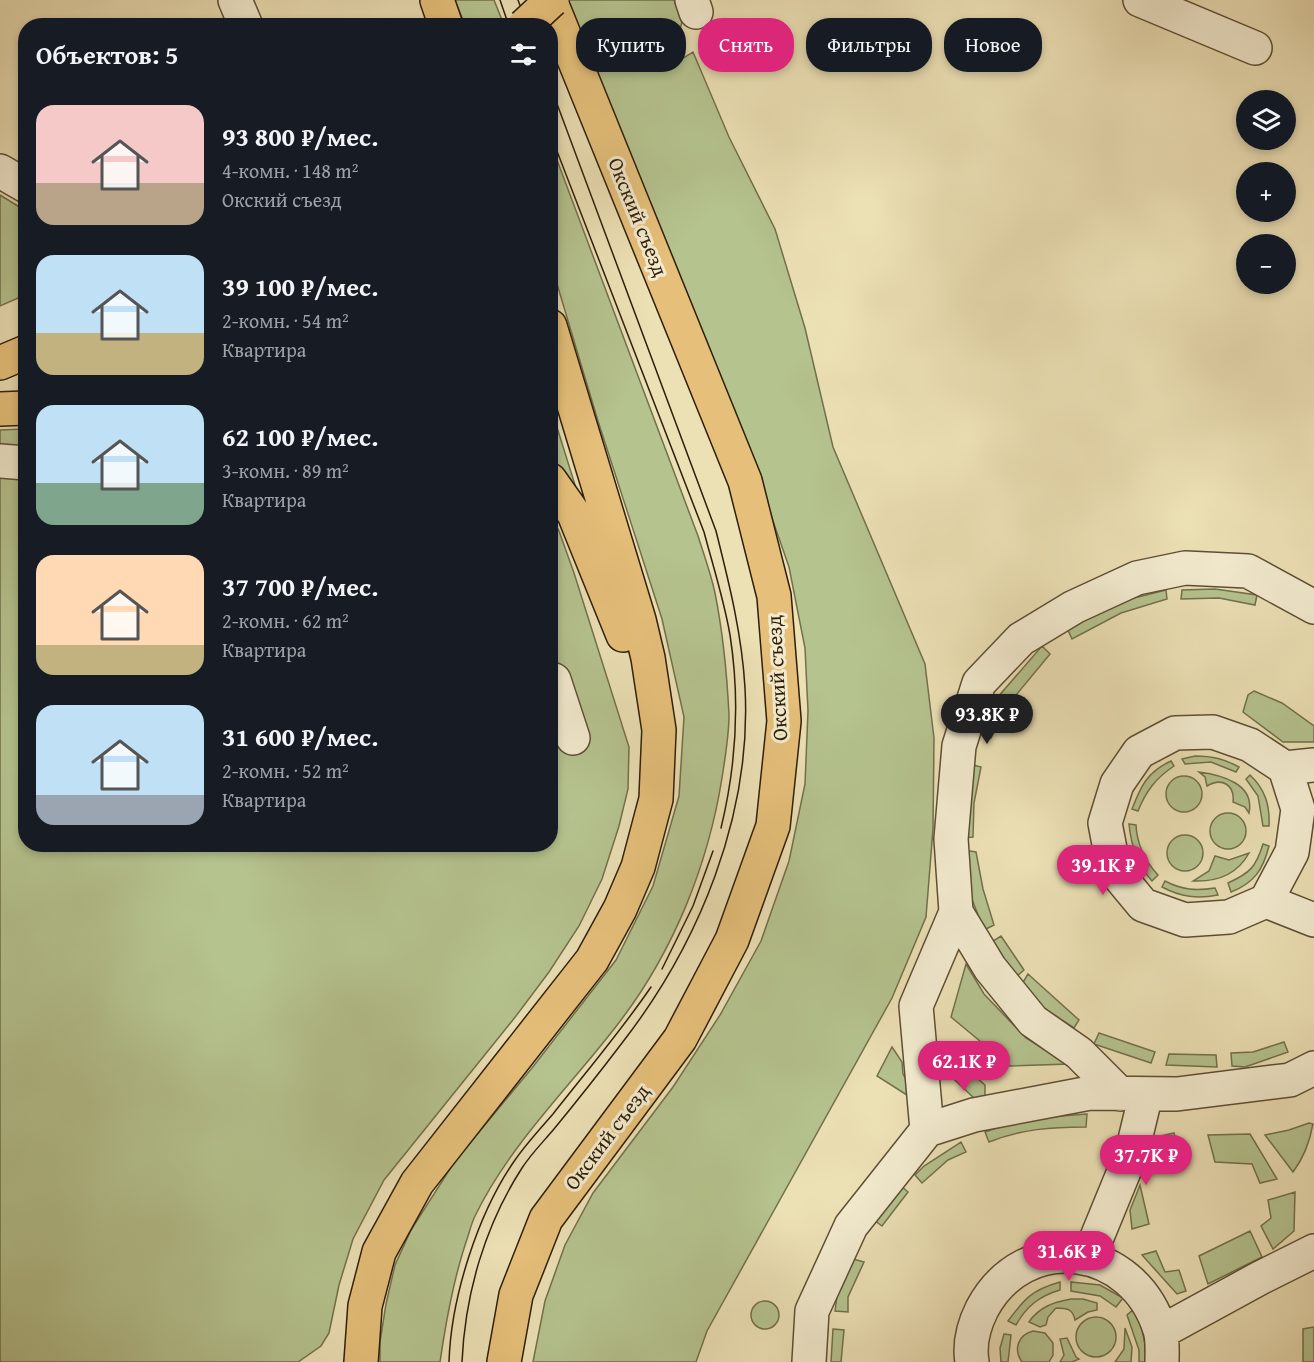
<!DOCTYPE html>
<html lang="ru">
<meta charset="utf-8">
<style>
body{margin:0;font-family:"Gentium Book Plus",serif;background:#20242c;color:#f1f3f6;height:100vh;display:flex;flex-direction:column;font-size:22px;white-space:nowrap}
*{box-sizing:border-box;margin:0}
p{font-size:20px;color:#9ea1a6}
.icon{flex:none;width:33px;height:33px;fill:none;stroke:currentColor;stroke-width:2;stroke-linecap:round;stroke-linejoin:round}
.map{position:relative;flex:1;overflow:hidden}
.drawer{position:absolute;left:18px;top:18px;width:540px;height:834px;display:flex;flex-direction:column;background:#171b24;border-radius:24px;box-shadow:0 3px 9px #0003}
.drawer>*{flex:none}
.top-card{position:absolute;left:576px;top:18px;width:570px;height:54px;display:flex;gap:12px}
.buttons{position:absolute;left:1236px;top:90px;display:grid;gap:12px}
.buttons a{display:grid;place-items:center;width:60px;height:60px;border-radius:50%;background:#171b24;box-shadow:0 3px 9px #0003;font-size:30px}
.price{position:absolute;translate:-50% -51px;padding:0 14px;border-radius:21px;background:#db2777;color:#fff;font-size:20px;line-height:39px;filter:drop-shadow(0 2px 3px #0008)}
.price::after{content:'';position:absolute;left:50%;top:36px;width:18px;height:14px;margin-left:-9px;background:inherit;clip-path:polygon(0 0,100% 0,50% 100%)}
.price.active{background:#222;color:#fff}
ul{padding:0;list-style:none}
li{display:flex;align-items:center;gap:18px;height:150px;padding:0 18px}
li span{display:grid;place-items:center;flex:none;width:168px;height:120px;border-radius:18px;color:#555}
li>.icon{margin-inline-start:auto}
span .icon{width:72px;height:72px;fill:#fffc;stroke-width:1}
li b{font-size:26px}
h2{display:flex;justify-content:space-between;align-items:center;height:72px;padding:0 18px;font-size:26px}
.pill{padding:0 21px;border-radius:24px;background:#171b24;box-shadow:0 3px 9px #0003;font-size:21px;line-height:54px}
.pill.active{background:#db2777;color:#fff}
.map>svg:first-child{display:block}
.green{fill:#b5c38f;stroke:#72704c;stroke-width:1.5}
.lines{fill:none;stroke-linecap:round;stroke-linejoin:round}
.minor-casing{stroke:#5e4e34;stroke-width:36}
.major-casing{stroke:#2e1e09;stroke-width:36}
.minor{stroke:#f3ebcf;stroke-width:33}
.major{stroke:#e6c07a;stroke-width:33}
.tram{stroke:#2e1e09;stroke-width:1.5}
.major-bridge-casing{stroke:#2e1e09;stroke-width:36;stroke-linecap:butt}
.major-bridge{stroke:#e6c07a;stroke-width:33}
.labels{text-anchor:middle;stroke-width:6;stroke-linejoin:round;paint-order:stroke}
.street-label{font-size:21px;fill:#2e1e09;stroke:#f3ebcf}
</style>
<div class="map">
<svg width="1314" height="1362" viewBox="0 0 1314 1362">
<rect width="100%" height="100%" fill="#ece0b5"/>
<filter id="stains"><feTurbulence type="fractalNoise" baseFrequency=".00333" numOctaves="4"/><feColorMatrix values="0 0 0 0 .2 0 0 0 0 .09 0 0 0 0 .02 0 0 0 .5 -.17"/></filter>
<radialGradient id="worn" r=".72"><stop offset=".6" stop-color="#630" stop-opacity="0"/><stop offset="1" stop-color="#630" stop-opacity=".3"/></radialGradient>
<path class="green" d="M455,0h39l10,25h-39z
M564,0h110l8,22 -12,44 23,-14 36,85 46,92 30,99 28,119 92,217 9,74 -1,91 -7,88 -34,81 -185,333 -11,31h-163l12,-61 20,-56 28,-52 80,-106 47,-72 41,-74 28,-80 16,-77 3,-73 -3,-63 -16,-81 -23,-66z
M551,144l147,392c6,19 13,38 17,57 8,40 12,81 14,122 0,21 -4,43 -7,63 -14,87 -48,172 -101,242 -49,65 -110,122 -146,196 -4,8 -6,18 -9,26 -13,39 -20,79 -26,120h-60v-20l6,-38 9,-39 16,-35 44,-69 77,-93 84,-108 37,-74 26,-90 5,-79 -22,-98 -64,-198 -47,-157z
M0,195l26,16 -1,84 -25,11z
M550,405l30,96 -29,-43z
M25,429l1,415h524l1,-329 8,16 15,42 55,174 -1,42 -9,37 -17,53 -23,47 -30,46 -33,44 -132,164 -31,59 -14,46 -10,48 -8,13 -23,16h-298v-932z
M1215,589l42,6 -2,10 -36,-7 -38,1 1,-9z
M1166,590l1,9 -46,14 -49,26 -5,-11 51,-26z
M1042,646l8,8 -43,52 -16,32 -11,-5 17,-35z
M1254,691l28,12 32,23v16h-31l-40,-30 5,-17z
M1195,756c18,0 29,3 44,11l-3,5 -25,-10 -26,2 -3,-5z
M1171,761l3,5c-18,12 -28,25 -36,45l-6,-2c9,-23 15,-37 39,-48z
M969,764l12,3 -7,36 -1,34 -11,1z
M1199,772c23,3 56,12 50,41l-4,-6 -12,-5c2,-17 -11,-25 -26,-16l-2,-9z
M1250,775c15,14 20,30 19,51h-6l-5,-30 -12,-17z
M1166 794a18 18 0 1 1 36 0a18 18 0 1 1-36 0Z
M1210 831a18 18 0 1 1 36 0a18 18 0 1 1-36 0Z
M1129,824l7,1c1,20 8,35 22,50l-6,6c-15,-17 -21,-35 -23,-57z
M1167 853a18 18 0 1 1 36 0a18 18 0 1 1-36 0Z
M1263,844l6,2c-6,24 -15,37 -38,46l-3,-9c22,-10 28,-16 35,-39z
M963,850l13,2 7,37 11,36 -10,5 -15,-38z
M1249,853c-12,22 -32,29 -56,28l16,-10 6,-15 14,4z
M1165,881c17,9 31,10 50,7l3,7c-21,4 -37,2 -56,-8z
M1001,936l23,34 -9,8 -25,-35z
M966,964l18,30 42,44 42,26 -58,2 -59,-49z
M1028,974l51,46 -5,8 -35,-23 -17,-21z
M1099,1033l56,19 -4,11 -57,-19z
M1284,1042l4,10 -43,15 -13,-1 -1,-13 22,-1z
M892,1047l10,15 1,12 9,16 -2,7 -33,-21z
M940,1049h5l40,36v13l-9,2 -37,-35 -3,-11z
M1169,1054l47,1 1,12 -51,-2z
M1087,1114l-1,13c-33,0 -66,2 -97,15l-4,-10c33,-12 67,-16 102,-18z
M1309,1123l4,1c-3,16 -10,35 -20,48l-28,-37 24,-5z
M1174,1133l8,34 -32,1 -1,-9 12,-23z
M1250,1134l27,45 -17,4 -8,-19 -37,-2 -7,-27z
M961,1142l5,10 -18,8 -26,23 -7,-8 9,-9z
M900,1185l8,7 -26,34 -8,-6z
M1140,1185l9,39 -17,5 -2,-19z
M1295,1192l-1,39 -21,18 -12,-23 10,-8 -3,-18z
M1250,1231l12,26 -54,27 -9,-28z
M1156,1251l9,21 14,-2 7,21 -9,3 -35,-39z
M853,1259l11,3 -16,35v15l-13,-1 2,-15z
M1060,1282v8c-21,6 -34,17 -44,35l-8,-4c17,-23 24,-31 52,-39z
M1071,1282l29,3 23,13 -7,9 -16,-11 -29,-5z
M1071,1299h12l14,4v7l-9,2 -13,8c-2,-11 -8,-12 -19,-12l-8,9 -2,8 -6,2 -11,-5c10,-15 25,-20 42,-23z
M751 1315a14 14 0 1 1 28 0a14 14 0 1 1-28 0Z
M1134,1309c9,18 12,34 13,53h-8v-12l-12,-35z
M1076 1337a20 20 0 1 1 40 0a20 20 0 1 1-40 0Z
M1314,1327v35h-11v-33z
M1125,1328l7,19 -1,15h-16l9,-13z
M833,1329l11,1 -3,32h-10z
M1033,1331l12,2 8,10v12l-4,7h-27c-9,-13 -4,-27 11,-31z
M1004,1334l7,1 -3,27h-7l-1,-14z
M1067,1338l9,19 3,2 -7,3h-12l4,-7 -4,-16z"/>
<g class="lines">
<defs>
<path id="minor" d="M235,0l11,26
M692,0l4,12
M1140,0l115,48
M0,171l26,15
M0,461l26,2
M554,680l19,58
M1285,768l13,41 -4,29 -2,14 -26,49 -37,16 -44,3 -42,-15 -29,-35 -9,-47 12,-39 22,-32 36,-19 38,-1 37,13 35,23 29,-3
M1266,901l48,19
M956,912l34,56 43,53 46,32 41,41
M927,1130l-11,-124 40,-94 -5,-73 8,-93 20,-63 42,-44 53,-32 63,-29 48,-10 63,3 66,36
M1088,1259l44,-107 14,-58
M1161,1332l99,-54 54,-27
M809,1362l3,-51 39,-85 76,-96 47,-15 116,-22 87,1 113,-14 24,-12
M972,1362c-3,-18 2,-37 10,-53 43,-81 152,-65 178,21 3,10 2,22 2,32"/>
<path id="major" d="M437,0l9,26
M0,363l26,-11
M0,409l26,-1
M550,480l24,34 49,121
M361,1362l4,-56 14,-54 38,-69 175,-223 28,-51 18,-42 18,-68 3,-69 -11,-72 -9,-38 -89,-294
M504,1362l12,-67 30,-76 134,-180 52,-99 41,-114 11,-105 -10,-125 -29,-115 -195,-481"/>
</defs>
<use href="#minor" class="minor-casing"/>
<use href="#major" class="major-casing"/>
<use href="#minor" class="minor"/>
<use href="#major" class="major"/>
<path class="tram" d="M500,0l9,26
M518,0l10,26
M550,133l154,399c9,34 20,68 26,103 10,64 6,131 -9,193
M662,969l31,-63 20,-55
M449,1362c2,-65 29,-149 66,-202 11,-16 25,-31 38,-46 33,-42 68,-83 98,-127
M462,1362c3,-68 23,-137 60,-194 9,-14 21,-26 32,-39 23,-28 46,-57 68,-86 77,-99 130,-228 123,-355 -3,-54 -16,-105 -29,-157l-166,-446"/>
<defs>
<path id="major-bridge" d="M524,26l28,-26"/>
</defs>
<use href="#major-bridge" class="major-bridge-casing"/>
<use href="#major-bridge" class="major-bridge"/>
</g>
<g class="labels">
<g class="street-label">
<text transform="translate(638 217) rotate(68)" y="7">Окский съезд</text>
<text transform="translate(777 678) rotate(-93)" y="7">Окский съезд</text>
<text transform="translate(607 1137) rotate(-53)" y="7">Окский съезд</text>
</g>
</g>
<rect width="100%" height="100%" filter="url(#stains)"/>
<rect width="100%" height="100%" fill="url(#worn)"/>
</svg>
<div class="buttons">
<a><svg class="icon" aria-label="layers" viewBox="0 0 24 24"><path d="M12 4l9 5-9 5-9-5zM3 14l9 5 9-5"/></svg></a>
<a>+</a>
<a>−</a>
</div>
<b class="price active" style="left:987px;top:745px">93.8K ₽</b>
<b class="price" style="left:1103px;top:896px">39.1K ₽</b>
<b class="price" style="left:964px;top:1092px">62.1K ₽</b>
<b class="price" style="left:1146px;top:1186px">37.7K ₽</b>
<b class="price" style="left:1069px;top:1282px">31.6K ₽</b>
<div class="top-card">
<a class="pill">Купить</a>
<a class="pill active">Снять</a>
<a class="pill">Фильтры</a>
<a class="pill">Новое</a>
</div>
<section class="drawer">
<h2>Объектов: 5<svg class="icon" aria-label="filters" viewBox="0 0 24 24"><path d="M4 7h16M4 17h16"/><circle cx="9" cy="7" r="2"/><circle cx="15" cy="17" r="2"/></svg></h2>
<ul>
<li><span style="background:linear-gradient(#f6c9c9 65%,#b9a48a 0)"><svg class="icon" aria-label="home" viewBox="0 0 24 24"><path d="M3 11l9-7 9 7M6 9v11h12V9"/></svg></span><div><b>93 800 ₽/мес.</b><p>4-комн. · 148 m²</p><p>Окский съезд</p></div></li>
<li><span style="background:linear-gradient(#bfe0f5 65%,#c2b280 0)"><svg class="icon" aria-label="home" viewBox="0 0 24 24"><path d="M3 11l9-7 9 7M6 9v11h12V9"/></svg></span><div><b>39 100 ₽/мес.</b><p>2-комн. · 54 m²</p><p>Квартира</p></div></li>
<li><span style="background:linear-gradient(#bfe0f5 65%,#7fa58c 0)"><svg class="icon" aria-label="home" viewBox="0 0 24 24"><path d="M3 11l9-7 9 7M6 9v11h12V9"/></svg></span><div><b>62 100 ₽/мес.</b><p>3-комн. · 89 m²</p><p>Квартира</p></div></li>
<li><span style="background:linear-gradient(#ffd9b3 75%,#c2b280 0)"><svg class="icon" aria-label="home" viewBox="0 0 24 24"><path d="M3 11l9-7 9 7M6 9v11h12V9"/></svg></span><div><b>37 700 ₽/мес.</b><p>2-комн. · 62 m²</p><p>Квартира</p></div></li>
<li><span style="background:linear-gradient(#bfe0f5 75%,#9aa5b1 0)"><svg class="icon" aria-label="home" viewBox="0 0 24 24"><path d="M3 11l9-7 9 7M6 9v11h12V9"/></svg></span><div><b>31 600 ₽/мес.</b><p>2-комн. · 52 m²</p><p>Квартира</p></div></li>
</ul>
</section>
</div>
